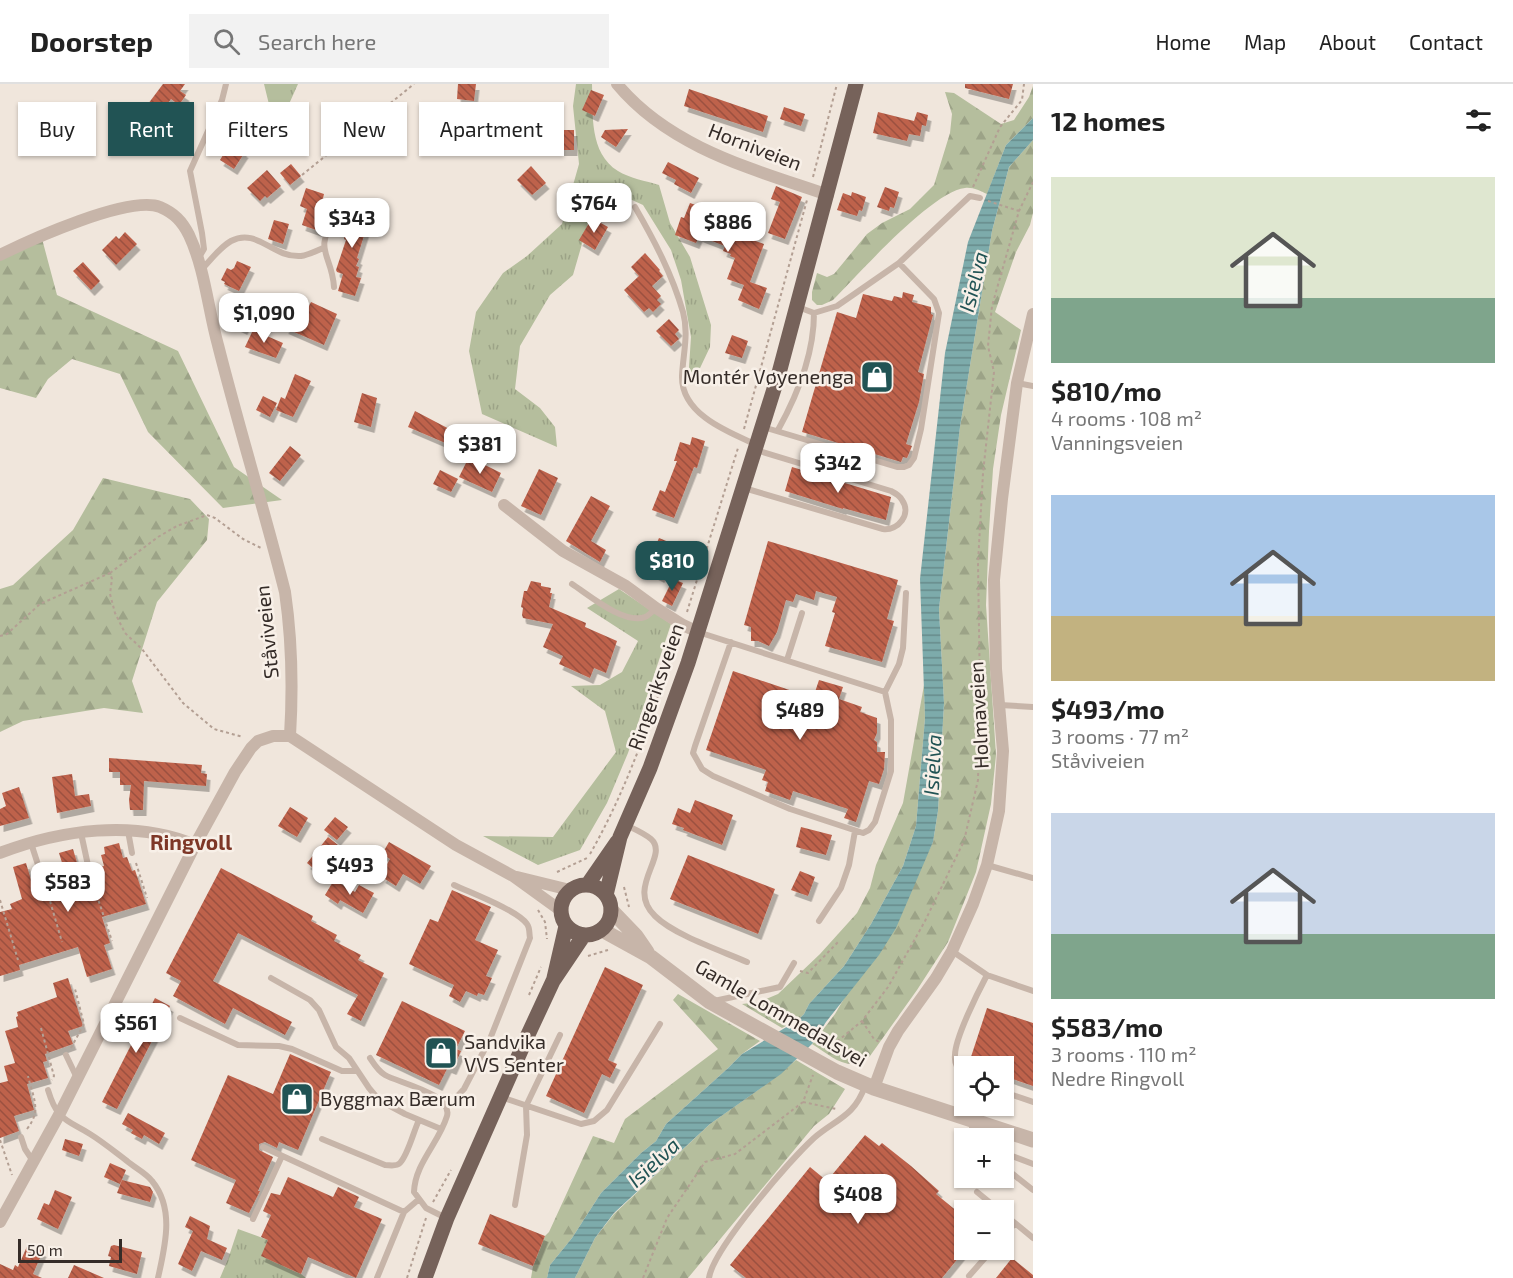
<!DOCTYPE html>
<meta charset="utf-8">
<style>
body{margin:0;font-family:"Exo 2",sans-serif;background:#f2f2f2;color:#222;height:100vh;display:flex;flex-direction:column;font-size:22px;white-space:nowrap}
*{box-sizing:border-box;margin:0}
p{font-size:20px;color:#767676}
.icon{flex:none;width:33px;height:33px;fill:none;stroke:currentColor;stroke-width:2;stroke-linecap:round;stroke-linejoin:round}
.map{position:relative;flex:1;overflow:hidden}
.drawer{display:flex;flex-direction:column;background:#fff;width:480px}
.drawer>*{flex:none}
.banner{position:absolute;left:18px;top:18px;width:570px;height:54px;display:flex;gap:12px}
.tools{position:absolute;left:954px;top:972px;display:grid;gap:12px}
.tools a{display:grid;place-items:center;width:60px;height:60px;border-radius:0px;background:#fff;box-shadow:0 2px 4px #0004;font-size:30px}
.scale{position:absolute;left:18px;bottom:15px;width:104px;box-sizing:border-box;padding-left:6px;border:3px solid #352c28;border-top:0;font-size:16px;line-height:21px;white-space:nowrap;color:#352c28;-webkit-text-stroke:4px #f8f0e8;paint-order:stroke}
.price{position:absolute;translate:-50% -51px;padding:0 14px;border-radius:12px;background:#fff;color:#222;font-size:20px;line-height:39px;filter:drop-shadow(0 2px 3px #0008)}
.price::after{content:'';position:absolute;left:50%;top:36px;width:18px;height:14px;margin-left:-9px;background:inherit;clip-path:polygon(0 0,100% 0,50% 100%)}
.price.selected{background:#215354;color:#fff}
ul{padding:0;list-style:none}
li{display:grid;align-content:center;gap:12px;height:318px;padding:0 18px}
li span{display:grid;place-items:center;height:186px;border-radius:0px;color:#555}
li>.icon{margin-inline-start:auto}
span .icon{width:108px;height:108px;fill:#fffc;stroke-width:1}
li b{font-size:26px}
h2{display:flex;justify-content:space-between;align-items:center;height:72px;padding:0 18px;font-size:26px}
.tag{padding:0 21px;border-radius:0px;background:#fff;box-shadow:0 2px 4px #0004;font-size:21px;line-height:54px}
.tag.selected{background:#215354;color:#fff}
header{display:flex;align-items:center;gap:36px;box-sizing:border-box;height:84px;padding:0 30px;background:#fff;border-bottom:2px solid #e0e0e0}
header strong{font-size:28px}
nav{display:flex;gap:33px;margin-inline-start:auto;font-size:21px}
.search{width:420px;height:54px;background:#f2f2f2;display:flex;align-items:center;gap:15px;box-sizing:border-box;padding:0 21px;border-radius:0px;color:#767676;font-size:22px}
main{display:flex;flex:1;min-height:0}
.map>svg:first-child{display:block}
.grass{fill:url(#grass-tufts)}
.forest{fill:url(#forest-firs)}
.water{fill:url(#water-rules)}
.building{fill:url(#building-back-hatch);filter:url(#shadow)}
.lines{fill:none;stroke-linecap:round;stroke-linejoin:round}
.path{stroke:#b39f93;stroke-width:2;stroke-dasharray:3 3;stroke-linecap:butt}
.service{stroke:#c7b5a9;stroke-width:6}
.minor{stroke:#c7b5a9;stroke-width:12}
.tertiary{stroke:#c7b5a9;stroke-width:15}
.primary{stroke:#76625a;stroke-width:15}
.labels{text-anchor:middle;stroke-width:5;stroke-linejoin:round;paint-order:stroke}
.street-label{font-size:20px;fill:#352c28;stroke:#f8f0e8}
.poi-label{font-size:20px;fill:#352c28;stroke:#f8f0e8;text-anchor:start}
.water-label{font-size:21px;font-style:italic;fill:#215354;stroke:#f8f0e8}
.neighbourhood-label{font-size:21px;font-weight:bold;fill:#7e3727;stroke:#f8f0e8}
</style>
<header>
<strong>Doorstep</strong>
<div class="search"><svg class="icon" aria-label="search" viewBox="0 0 24 24"><circle cx="10" cy="10" r="6"/><path d="M15 15l6 6"/></svg>Search here</div>
<nav><a>Home</a><a>Map</a><a>About</a><a>Contact</a></nav>
</header>
<main>
<div class="map">
<svg width="1033" height="1194" viewBox="0 0 1033 1194">
<defs>
<pattern id="grass-tufts" width="24" height="20" patternUnits="userSpaceOnUse" patternTransform="scale(1.5)"><rect width="24" height="20" fill="#b5be9d"/><path d="M3 7l-1-3M5 7V3M7 7l1-3M15 17l-1-3M17 17v-4M19 17l1-3" fill="none" stroke="#9ca387"/></pattern>
<pattern id="forest-firs" width="22" height="20" patternUnits="userSpaceOnUse" patternTransform="scale(1.5)"><rect width="22" height="20" fill="#b5be9d"/><path d="M5 1l3.5 6h-7zM16 11l3.5 6h-7z" fill="#9ca387"/></pattern>
<pattern id="water-rules" width="6" height="5" patternUnits="userSpaceOnUse" patternTransform="scale(1.5)"><rect width="6" height="5" fill="#7dabab"/><path d="M0 2.5h6" fill="none" stroke="#678b8b"/></pattern>
<pattern id="building-back-hatch" width="6" height="6" patternUnits="userSpaceOnUse" patternTransform="scale(1.5)"><rect width="6" height="6" fill="#be624c"/><path d="M-1 5l2 2M0 0l6 6M5-1l2 2" fill="none" stroke="#9b513f"/></pattern>
<filter id="shadow"><feDropShadow dx="3.5" dy="6" stdDeviation="0" flood-color="#0004"/></filter>
</defs>
<rect width="100%" height="100%" fill="#f0e6dc"/>
<path class="grass" d="M264,0h34l-22,49z
M576,0h16c1,30 -3,69 26,87 11,7 28,10 41,14l11,38 20,34 21,68 -1,22 -18,38 -3,-18 2,-30 -10,-57 -10,-30 -28,-45 -44,-20 -26,90 -23,20 -30,51 -5,43 25,19 15,19 2,20 -75,-33 -13,-63 7,-39 27,-39 24,-17 35,-32 17,-60 -6,-58z
M619,505l52,35 -43,129 -21,50 -27,47 -42,15 -55,-29 70,1 63,-85 -11,-41 -34,-25 29,-1 22,-13 16,-31 -51,-33z
M238,1145l30,11 -6,16 39,18 5,4h-86l8,-19z"/>
<path class="forest" d="M1033,2v32l-27,27 -19,49c-7,-3 -14,-7 -22,-6 -34,4 -106,86 -132,112l-11,5h-5l-5,-5v-8l5,-19 10,4 7,-3 33,-40 15,-11 28,-14 24,-24 16,-52 2,-19 -7,-22 9,1 47,31 13,-4 15,-23z
M1033,56v73l-3,12 -14,27 -21,60 26,18 -20,85 -8,54 -4,62 -3,74 10,150 -5,49 -15,68 -28,70 -31,48 -47,66c-21,19 -38,0 -58,-12l23,-30 86,-147 12,-25 5,-31 6,-108 -5,-94 21,-182 32,-196 17,-64z
M41,151l16,60 121,56 56,116 48,33 -59,8 -75,-76 -28,-58 -48,-15 -24,20 -12,19 -36,-10v-133z
M103,394l87,21 19,20 -2,21 -50,62 -25,79 11,32 -39,-5 -81,13 -23,11v-143l13,-4 60,-55z
M924,601l1,33 -9,108 -13,40 -32,58 -27,42 -35,38 -5,10 -6,6 -16,8 -40,-24 17,-2 19,-8 42,-40 37,-41 13,-25 6,-23 27,-62z
M678,910l82,47 -18,13 -15,15 -61,55 -10,17 -15,12 -40,40 -29,45 -22,27 -3,13h-16l2,-12 12,-30 4,-4 44,-96 21,7 11,-24 93,-70 -45,-49z
M796,976l49,29 -16,25 -15,12 -126,152h-113l20,-40 19,-24 96,-90 62,-44z"/>
<path class="water" d="M1033,34v22l-24,27 -17,64 -32,196 -21,182 5,94 -6,108 -5,31 -37,86 -17,27 -53,67 -14,22 -31,30 -71,50 -96,89 -19,25 -20,40h-28l3,-13 22,-27 29,-45 40,-40 15,-12 10,-17 61,-55 15,-15 56,-34 6,-6 5,-10 35,-38 27,-42 32,-58 13,-40 9,-108 -5,-139 25,-226 23,-111 38,-97z"/>
<path class="building" d="M163,0h22l-5,7 6,4 -7,10 -8,-6 -13,17 -13,-8z
M458,0h18l-2,17 -17,-2z
M965,0h48l-4,15 -44,-11z
M689,5l79,27 -5,16 -79,-26z
M591,6l13,5 -9,21 -13,-6z
M784,23l21,7 -4,12 -21,-7z
M471,28l27,2 -2,19 -27,-3z
M878,28l36,9 3,-9 11,3 -2,11 -4,-1 -2,11 -11,-2 -2,7 -34,-8z
M233,38l15,11 -7,12 4,2 -2,4 2,1 -11,17 -14,-9 3,-5 -4,-3 12,-18 -4,-3z
M628,45l-12,18 -15,-10 4,-7z
M555,46h19v20h-19z
M668,78l31,16 -8,15 -17,-9 2,-4 -14,-7z
M291,80l10,12 -11,9 -10,-12z
M531,82l15,17 -14,12 -15,-15z
M267,86l14,16 -14,12 -2,-2 -5,5 -13,-13z
M776,102l26,11 -17,42 -17,-6 12,-31 -9,-3z
M885,103l14,5 -5,16 -4,-1 -1,4 -12,-4z
M306,104l18,6 -4,17 7,2 -8,18 -17,-6 5,-16 -7,-3z
M852,108l14,5 -4,14 -3,-1 -2,6 -20,-6 6,-17 8,3z
M348,118l17,5 -3,18 5,1 -10,32 2,1 -3,7 3,1 -3,10 5,1 -6,18 -17,-5 5,-17 -6,-2 -1,-2 10,-30 -2,-1 5,-17 -7,-2z
M690,119l14,5 -6,15 20,8 1,-3 45,16 -14,38 17,6 -8,21 -21,-9 6,-15 -17,-6 8,-21 -5,-2 1,-2 -8,-3 2,-5 -26,-10 -3,7 -21,-8 6,-18 3,1z
M592,134l16,9 -13,23 -16,-10z
M274,136l15,4 -6,20 -15,-5z
M125,148l12,12 -21,21 -14,-15 14,-14 3,3z
M645,169l15,17 -1,1 4,5 -11,10 9,10 -4,4 4,4 -8,8 -4,-4 -5,4 -20,-22 15,-14 -8,-9z
M237,177l14,6 -12,24 -15,-7 1,-2 -4,-2 6,-12 4,2 3,-2z
M83,178l17,19 -9,9 -18,-19z
M903,208l11,3 -2,7 19,5v7l2,1 -15,57 6,2 -5,28 -13,42 6,2 -5,12 -4,-1 -2,5 -99,-30 35,-120 19,6 7,-24 29,7 2,-5 8,2z
M311,218l26,12 -13,31 -39,-17 7,-15 11,5z
M236,227l13,6 -5,12 -13,-6z
M669,235l10,11 -4,4 4,5 -8,7 -15,-15z
M253,246l30,13 -7,15 -31,-11z
M732,251l16,6 -6,17 -17,-5z
M295,290l16,7 -18,36 -17,-7 5,-13 4,2z
M362,309l15,5 -6,29 -17,-5z
M263,312l14,7 -7,14 -14,-7z
M415,327l40,21 -5,13 -42,-18z
M692,353l13,4 -8,27 -3,-1 -20,51 -22,-8 8,-20 5,2 12,-31h-3l6,-19 10,3z
M290,362l11,9 -21,26 -11,-8z
M469,373l32,16 -9,19 -33,-15z
M792,383l99,30 -5,23 -43,-12v1l-58,-18z
M539,385l19,9 -17,37 -20,-9z
M440,386l18,9 -7,13 -18,-8z
M591,412l19,10 -19,35 15,9 -6,12 -34,-21z
M659,454l17,7 -15,32 -16,-8z
M768,457l130,39 -11,39 7,2 -12,41 -57,-16 10,-33 -3,-1 5,-15 -21,-6 -2,9 -18,-6 -3,8 -7,-2 -9,32 -8,14 -11,-5h-7v-14l-7,-2z
M673,495l10,4 -11,23 -10,-5z
M531,497l10,2v3l10,2 -1,5h2l-3,14 37,16 -1,4 32,14 -11,32 -12,-5 -4,10 -31,-14 4,-8 -20,-9 10,-23 -30,-6 -1,-3 1,-7 -2,-1 3,-16h3z
M733,587l80,27 6,-18 24,7 -4,12 23,8 -2,5 17,6v15l-3,7 3,2v10h8l-1,17 -5,15 -10,-3 -13,41 -12,-4 4,-9 -55,-18 -3,9 -25,-9 3,-9 -6,-2 4,-10 -60,-20z
M109,674l93,7 -1,8 6,1 -1,12 -62,-5 -1,29h-13l-1,-10 2,-15h-11v-13h-11z
M72,690l3,22 14,-2 2,12 -34,7 -5,-36z
M19,703l10,31 -29,8v-17l6,-3 -4,-13z
M695,716l38,15 -11,30 -39,-15 1,-2 -12,-4 6,-16 12,5z
M290,723l18,11 -11,19 -19,-11z
M335,733l13,10 -11,13 -13,-10z
M801,743l31,8 -6,20 -30,-8z
M328,753l15,12 -6,9 2,1 -15,18 -17,-14z
M389,758l42,24 -11,18 -17,-10 -7,12 -14,-9 3,-5 -2,-1 7,-12 -8,-5z
M119,759l4,15 4,-1 5,14 3,-1 11,34 -44,13 8,26 -6,2 8,24 -25,8 -9,-30 -59,18 1,5 -20,6v-64l12,-3 -2,-5 12,-5 -9,-32 13,-4 5,17 6,-2 5,16 3,-1 2,7 24,-8 -12,-39 14,-4 7,24 4,-1 6,3 3,-2 1,-4 10,-3 -3,-11 4,-1 -1,-7z
M688,771l87,34 -17,45 -88,-35z
M221,784l92,48 -2,5 26,14 -3,6 27,14 -3,5 26,13 -23,48 -14,-7 11,-19 -120,-62 -25,48 79,41 -7,13 -52,-27 -8,16 -52,-28 8,-15 -15,-8z
M800,787l15,6 -7,19 -17,-6z
M334,796l21,12 4,-7 15,8 -11,20 -23,-13 -2,4 -13,-9z
M452,806l39,17 -16,33 23,10 -12,26 6,2 -8,17 -6,-2 -1,3 -11,-5 -6,11 -11,-6 5,-11 -45,-21 21,-45 8,3z
M605,883l38,18 -35,75 9,4 -7,14 -8,-4 -18,39 -38,-17z
M68,894l15,48 -15,5 5,13 -28,10 2,7 -4,1 5,16 -21,6 7,26 -20,6 5,15 -19,7v-55l8,-2 -4,-15 11,-3 -10,-32 13,-4 -2,-10 2,-1 -1,-4 40,-15 -4,-14z
M155,914l15,8 -53,103 -15,-7z
M402,917l63,30 -9,18 5,2 -8,18 -5,-2 -9,18 -63,-30z
M987,924l46,15v63l-29,-10v-10h-36z
M290,970l41,18 -33,78 -19,-8 -2,6 -12,-6 -6,2v6l14,7 -15,34h2l-11,22 -23,-10 10,-23 -45,-20 37,-85 45,19z
M128,1029l37,20 -6,11 -15,-9 -2,4 -11,-6 2,-3 -11,-6z
M865,1051l14,11 3,-3 29,23 28,25 -3,3 28,23v34l-22,27h-196l-16,-13 80,-98 17,14z
M65,1055l18,5 -4,12 -17,-6z
M110,1079l16,7 -6,14 -16,-7z
M288,1093l45,20 5,-10 21,10 -5,10 28,12 -26,59 -48,-21 -7,17 -40,-18 7,-16 -7,-3 10,-22 -8,-4 8,-18 9,2z
M122,1096l28,7 3,5 -3,10 -33,-9z
M55,1106l17,7 -14,32 -21,-10 7,-16 5,2z
M490,1130l55,22 -12,30 -55,-22z
M190,1132l20,10 -3,13 20,9 -5,12 -21,-9 -9,20 -14,-7 15,-33 -8,-4z
M28,1160l15,7 -10,23 9,4h-42v-14l13,6 2,-5 3,2z
M114,1161l28,7 -5,22 -28,-8 2,-9 -3,-1 3,-10z
M1012,1174l21,17v3h-37z
M74,1181l30,13h-36z"/>
<g class="lines">
<path class="path" d="M302,91l112,-91
M813,93l24,-93
M973,103l27,-60 22,-27 2,-16
M988,117l31,10
M744,345l63,-229
M110,489l48,-36 19,-11 30,-11 8,3 28,21 18,9
M687,528l51,-164
M0,552l7,-2 33,-30 70,-31 2,6 -2,15 5,19 10,20 17,16 41,54 31,26 29,8
M590,770c39,-68 63,-143 88,-217
M136,779l11,35
M557,788l30,-14
M91,794l21,63
M45,800l17,58
M624,803l5,20
M0,816l18,60
M538,826l7,12 2,17
M588,872l20,-6
M800,887l8,2 30,-31
M529,911l12,-28
M862,937l12,18 5,3
M41,944l13,48 -2,4
M71,964l13,-24 -9,-35
M828,965l34,-28 26,-34 37,-66 39,-80 14,-61 2,-85 -2,-132 5,-90 11,-101 -6,-26 4,-40 27,-95 14,-29
M803,1018l33,7
M27,1045c15,-19 6,-31 1,-53
M0,1056l12,35
M433,1118l18,-32
M407,1194l19,-60
M643,1194l24,-60 38,-56 30,-8 68,-52 10,-27"/>
<path class="service" d="M635,123c19,33 37,67 48,105 6,22 0,42 -1,64 -1,38 46,56 73,68
M198,175l6,-10 -2,-16 -12,-62 32,-71 4,-16
M201,186c9,-9 19,-23 30,-29 26,-14 41,17 70,15 7,-1 15,-5 22,-8
M334,203c-2,-33 -22,-37 2,-69
M814,229l23,-7 62,-43 71,-67 10,2
M1017,299l16,3
M763,343l134,40h7l5,-2 5,-7 7,-29 18,-116 -5,-14 -35,-36
M778,346c20,-36 36,-75 36,-117l-16,-6
M744,404l139,41c15,2 29,-15 19,-29 -2,-4 -7,-7 -11,-9l-135,-41
M572,500c17,11 52,41 73,33 3,-1 8,-6 11,-9
M698,548l187,60
M731,558l-36,104 -2,7 9,16 11,7 77,33 73,24 6,-3 6,-8 16,-51v-51l-6,-28 14,-28 4,-16 3,-55
M787,576l15,-47
M1000,621l33,2
M626,741c8,4 18,8 25,14 19,17 -26,48 4,77 19,19 67,35 92,46
M128,747l4,22
M81,749l8,37
M31,759l10,31
M987,781l46,13
M819,837l22,-33 8,-23 6,-34
M952,867l35,24 46,16
M271,894l39,22 9,10 17,37 13,11 20,30 10,12 26,14 36,15
M714,917l66,-14 14,-24
M180,934l58,27 41,1 13,3 50,22h15
M66,971l11,23
M370,974c4,6 8,13 15,17 14,8 68,19 62,41 -8,27 -32,47 -33,76l12,16 20,10
M964,992c-6,-6 -10,-13 -9,-21 0,-17 23,-63 32,-80
M48,1006c9,30 17,29 42,44 13,8 25,18 37,27 8,7 19,12 25,20 23,28 13,65 6,97
M1004,1008l29,10
M501,1013l80,27 13,-3 13,-11 53,-86
M447,1023l17,-18 26,-50 40,-101c-1,-5 0,-10 -3,-14 -10,-14 -56,-31 -73,-39
M972,1037v14l3,3
M21,1053l4,12 8,12
M322,1055l63,26c5,0 11,2 15,-2 8,-8 14,-33 19,-43
M263,1063l141,65
M1004,1069l29,11
M1004,1083l29,23
M977,1108l22,18
M515,1121l12,-70 -1,-29 34,-71
M1004,1130l29,24
M253,1135l29,-63
M1004,1152l11,-13
M969,1192l23,-26
M377,1194l27,-66 14,-12
M709,1194c4,-29 81,-118 105,-140 22,-19 40,-21 51,-52"/>
<path class="minor" d="M617,0c53,64 136,85 211,111
M0,171c30,-15 129,-60 160,-48 14,6 22,14 29,28 16,34 19,74 29,110 21,83 46,164 67,247 7,48 8,95 5,144l166,109 57,31 47,34
M504,421l59,46 63,35 30,22 27,17 15,7
M0,769c60,-23 134,-34 195,-8
M517,793l53,13
M874,1004l15,-41 9,-16 38,-53 16,-27 21,-47 14,-39 12,-54 4,-60 -7,-82 -2,-89 8,-81 15,-116 16,-69
M0,1138l59,-107 136,-270 40,-73 16,-24 7,-7 15,-5h17"/>
<path class="tertiary" d="M611,826l25,26 11,16
M602,846l49,27 59,45 127,70 37,16 159,52"/>
<path class="primary" d="M588,800l29,-42
M561 826a25 25 0 1 1 50 0a25 25 0 1 1-50 0Z
M606,811l14,-58 30,-69 38,-105 91,-290 77,-289
M554,894l12,-52
M425,1194l22,-60 79,-179 27,-58 31,-46"/>
</g>
<defs>
<symbol id="shop-square" viewBox="-11 -11 22 22"><rect x="-9" y="-9" width="18" height="18" rx="4" fill="#215354" stroke="#f8f0e8"/><path d="M-5-2.5h2.3a2.7 3.5 0 0 1 5.4 0H5L5.5 6h-11ZM-1.5-2.5h3a1.5 2.3 0 0 0-3 0Z" fill="#fff"/></symbol>
</defs>
<g fill-rule="evenodd">
<use href="#shop-square" x="858" y="274" width="38" height="38"/>
<use href="#shop-square" x="422" y="950" width="38" height="38"/>
<use href="#shop-square" x="278" y="996" width="38" height="38"/>
</g>
<g class="labels">
<g class="street-label">
<text transform="translate(755 63) rotate(21)" y="7">Horniveien</text>
<text transform="translate(267 548) rotate(-96)" y="7">Ståviveien</text>
<text transform="translate(656 603) rotate(-71)" y="7">Ringeriksveien</text>
<text transform="translate(979 631) rotate(-93)" y="7">Holmaveien</text>
<text transform="translate(781 929) rotate(30)" y="7">Gamle Lommedalsvei</text>
</g>
<g class="poi-label">
<text x="854" y="300" text-anchor="end">Montér Vøyenenga</text>
<text x="464" y="965">Sandvika<tspan x="464" dy="23">VVS Senter</tspan></text>
<text x="320" y="1022">Byggmax Bærum</text>
</g>
<g class="water-label">
<text transform="translate(974 198) rotate(-76)" y="7">Isielva</text>
<text transform="translate(933 681) rotate(-87)" y="7">Isielva</text>
<text transform="translate(654 1079) rotate(-43)" y="7">Isielva</text>
</g>
<g class="neighbourhood-label">
<text x="191" y="766">Ringvoll</text>
</g>
</g>
</svg>
<div class="tools">
<a><svg class="icon" aria-label="locate" viewBox="0 0 24 24"><circle cx="12" cy="12" r="6"/><path d="M12 2v4M12 18v4M2 12h4M18 12h4"/></svg></a>
<a>+</a>
<a>−</a>
</div>
<div class="scale">50 m</div>
<b class="price" style="left:594px;top:150px">$764</b>
<b class="price" style="left:352px;top:165px">$343</b>
<b class="price" style="left:728px;top:169px">$886</b>
<b class="price" style="left:264px;top:260px">$1,090</b>
<b class="price" style="left:480px;top:391px">$381</b>
<b class="price" style="left:838px;top:410px">$342</b>
<b class="price selected" style="left:672px;top:508px">$810</b>
<b class="price" style="left:800px;top:657px">$489</b>
<b class="price" style="left:350px;top:812px">$493</b>
<b class="price" style="left:68px;top:829px">$583</b>
<b class="price" style="left:136px;top:970px">$561</b>
<b class="price" style="left:858px;top:1141px">$408</b>
<div class="banner">
<a class="tag">Buy</a>
<a class="tag selected">Rent</a>
<a class="tag">Filters</a>
<a class="tag">New</a>
<a class="tag">Apartment</a>
</div>
</div>
<section class="drawer">
<h2>12 homes<svg class="icon" aria-label="filters" viewBox="0 0 24 24"><path d="M4 7h16M4 17h16"/><circle cx="9" cy="7" r="2"/><circle cx="15" cy="17" r="2"/></svg></h2>
<ul>
<li><span style="background:linear-gradient(#dfe7d0 65%,#7fa58c 0)"><svg class="icon" aria-label="home" viewBox="0 0 24 24"><path d="M3 11l9-7 9 7M6 9v11h12V9"/></svg></span><div><b>$810/mo</b><p>4 rooms · 108 m²</p><p>Vanningsveien</p></div></li>
<li><span style="background:linear-gradient(#a9c7e8 65%,#c2b280 0)"><svg class="icon" aria-label="home" viewBox="0 0 24 24"><path d="M3 11l9-7 9 7M6 9v11h12V9"/></svg></span><div><b>$493/mo</b><p>3 rooms · 77 m²</p><p>Ståviveien</p></div></li>
<li><span style="background:linear-gradient(#c9d6e8 65%,#7fa58c 0)"><svg class="icon" aria-label="home" viewBox="0 0 24 24"><path d="M3 11l9-7 9 7M6 9v11h12V9"/></svg></span><div><b>$583/mo</b><p>3 rooms · 110 m²</p><p>Nedre Ringvoll</p></div></li>
</ul>
</section>
</main>
